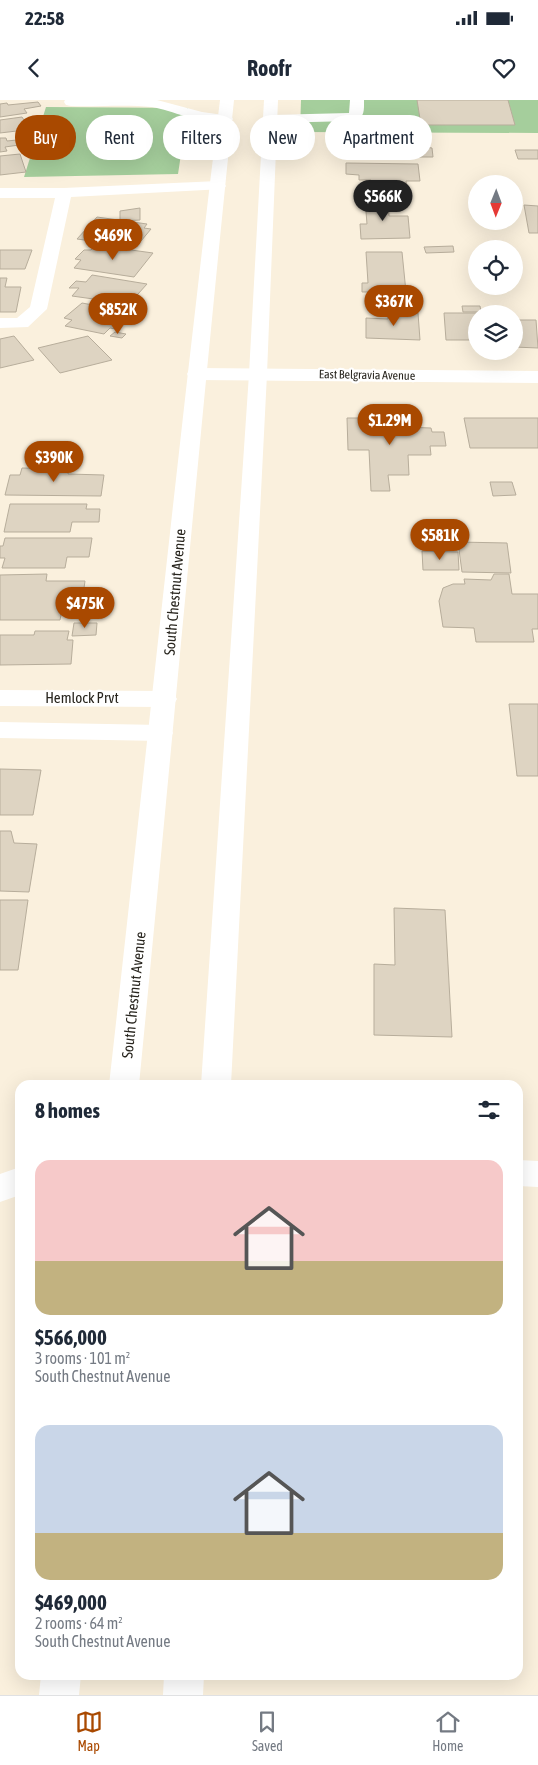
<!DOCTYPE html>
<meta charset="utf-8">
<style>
body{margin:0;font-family:"Asap Condensed",sans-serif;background:#f6f6f7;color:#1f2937;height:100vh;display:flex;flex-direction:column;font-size:19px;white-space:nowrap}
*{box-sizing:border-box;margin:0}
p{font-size:16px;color:#747a83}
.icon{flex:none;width:28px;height:28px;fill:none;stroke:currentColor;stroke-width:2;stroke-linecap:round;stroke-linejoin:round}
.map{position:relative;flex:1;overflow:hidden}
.details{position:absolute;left:15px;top:980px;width:508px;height:600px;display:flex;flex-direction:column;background:#fff;border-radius:15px;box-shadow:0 5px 20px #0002}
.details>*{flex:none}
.guide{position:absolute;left:15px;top:15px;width:509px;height:45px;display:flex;gap:10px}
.needle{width:32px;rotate:181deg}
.buttons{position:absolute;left:468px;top:75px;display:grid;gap:10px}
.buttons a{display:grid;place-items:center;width:55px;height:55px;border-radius:50%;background:#fff;box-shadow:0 5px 20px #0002;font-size:25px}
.price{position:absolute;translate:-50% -42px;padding:0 11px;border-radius:18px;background:#a94900;color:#fff;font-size:16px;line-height:32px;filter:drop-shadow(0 1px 2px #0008)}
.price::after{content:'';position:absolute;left:50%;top:30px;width:15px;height:11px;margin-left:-8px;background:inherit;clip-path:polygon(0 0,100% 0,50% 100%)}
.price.current{background:#222;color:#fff}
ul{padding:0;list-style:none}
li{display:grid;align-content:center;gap:10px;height:265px;padding:0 20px}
li span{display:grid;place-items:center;height:155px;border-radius:15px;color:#555}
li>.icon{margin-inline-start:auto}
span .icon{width:90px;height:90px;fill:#fffc;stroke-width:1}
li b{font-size:21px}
h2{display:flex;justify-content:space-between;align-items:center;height:60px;padding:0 20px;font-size:21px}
.pill{padding:0 18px;border-radius:22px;background:#fff;box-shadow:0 5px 20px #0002;font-size:18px;line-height:45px}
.pill.current{background:#a94900;color:#fff}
.status{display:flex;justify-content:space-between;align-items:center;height:35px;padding:0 25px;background:#fff;direction:ltr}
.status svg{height:14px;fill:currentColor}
header{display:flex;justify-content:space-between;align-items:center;height:65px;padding:0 20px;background:#fff;font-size:22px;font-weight:700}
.menu{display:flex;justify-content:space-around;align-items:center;height:70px;border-top:1px solid #e0e1e3;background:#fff;font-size:14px;color:#747a83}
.menu a{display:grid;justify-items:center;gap:2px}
.menu .current{color:#a94900}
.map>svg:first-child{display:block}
.green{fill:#a5ce9c}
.building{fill:#ded4c2;stroke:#b7ad9b}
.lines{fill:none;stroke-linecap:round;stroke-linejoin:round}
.minor{fill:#fff;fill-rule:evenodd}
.major{fill:#fff;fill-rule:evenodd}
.labels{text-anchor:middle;stroke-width:4.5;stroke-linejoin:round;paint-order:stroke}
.far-street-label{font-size:12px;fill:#28251e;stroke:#fff}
.street-label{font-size:15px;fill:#28251e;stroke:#fff}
</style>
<div class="status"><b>22:58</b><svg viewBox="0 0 49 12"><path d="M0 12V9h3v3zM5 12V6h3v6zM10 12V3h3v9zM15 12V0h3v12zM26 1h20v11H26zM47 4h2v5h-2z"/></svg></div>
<header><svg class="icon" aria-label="back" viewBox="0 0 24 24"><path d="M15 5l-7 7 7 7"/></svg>Roofr<svg class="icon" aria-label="heart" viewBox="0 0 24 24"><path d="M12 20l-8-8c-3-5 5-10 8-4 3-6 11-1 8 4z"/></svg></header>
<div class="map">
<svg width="538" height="1595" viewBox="0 0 538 1595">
<rect width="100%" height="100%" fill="#faf0dd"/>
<path class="green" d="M301,0h237v33l-238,-1z
M46,7l142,1 -10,66 -154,3z"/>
<path class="building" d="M417,0h91l7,25h-94z
M38,2l3,4 -17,3 3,4 -27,4v-13l7,-1 1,2z
M22,17l2,3 6,-1 3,6 -11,1 3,4 -25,3v-13z
M0,38h6l1,3 10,-1 2,5 -14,2 2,4 -7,1z
M415,46l17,2 1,9h-27l-1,-9h10z
M515,50h23v9h-20z
M20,54l6,18 -26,3v-19z
M346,63l72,1 2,17h-14l1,8h-28v-4h-8v-5h-12v-5l-13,-1z
M365,99h23l1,17h19l2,22 -49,1 -1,-15h7z
M524,105l14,1v27h-9z
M140,108v12l-20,1v-10z
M97,117l50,7 -3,4 7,1 -15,18 -59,-8z
M95,145l58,8 -19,24 -60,-9 7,-8 -6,-1 9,-9h7z
M453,146l1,6 -28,1 -2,-6z
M0,150h32l-7,19h-25z
M366,152h36l4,40h-44v-9h6z
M92,175l55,9 -18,20 -57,-8 7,-8h-10l7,-7 10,1z
M0,178h7l-2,9h16l-5,25h-16z
M82,203l49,9 -2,4 -13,13 -6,-1 -6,6 -39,-8 7,-6 -8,-2z
M462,206h18l1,6h-18z
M388,212l30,1 2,27 -54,-2v-20l22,1z
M444,213h37l-5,1v26h-30z
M514,220h22l2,28 -24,-1z
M115,232l11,2 -4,4 -12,-2z
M14,236l20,24 -34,8v-29z
M88,236l24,24 -52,13 -22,-25z
M347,318h54l1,9 29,1 1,4h12l2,14h-16l1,9h-23l1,20h-21l2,16h-19l-2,-41h-21z
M464,318h74v30h-68z
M22,368l47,1 -1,5 36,1 -3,21 -96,-1 5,-20h10z
M490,382h22l4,13 -23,1z
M10,404h77l-1,5h14l-1,13h-27l-2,10h-66z
M5,438h87l-3,19h-22l-2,11h-63l3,-10h-5v-12h3z
M458,442l49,1 4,30 -49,-1z
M422,451l36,1 1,18h-36z
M47,474l-1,7h39l-4,28 -19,1 -2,10h-60v-45z
M494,474h15l3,20h26v35h-6l2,13h-58l-2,-14 -31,-1 -4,-26 4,-13 10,-4h12l-1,-5 27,1z
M74,523h23l-1,12 -24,1z
M35,531h34l-2,9h6l-2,24 -71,1v-30h34z
M509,604h29v72h-21z
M0,669l41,1 -8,45h-33z
M0,731h11l3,12 23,1 -8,48 -29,-1z
M0,800h28l-10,70h-18z
M394,808l51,2 7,127 -78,-2v-71l21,1z"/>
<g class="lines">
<path class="minor" d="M65,0h92l45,12 29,4 2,3 -2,3c-24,6 -55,-11 -79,-15 -25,-3 -55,0 -81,-1l-5,-1 -2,-3z
M350,0h14c0,11 1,18 -11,21l-83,2 -5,-1 -2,-3 2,-3 5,-1 79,-2z
M218,81l6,2 2,3 -2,3 -153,8 -24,112 -19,18 -28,1v-10h17l13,-11 25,-109h-55v-10h64z
M196,268l342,3v12l-342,-3 -7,-2 -2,-4 2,-4z
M0,590l165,1 9,3 3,5 -3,5 -9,3 -165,-1z
M0,622l161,3 9,2 3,6 -3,6 -9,2 -161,-3z
M518,1060l20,1v26l-20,-1z
M20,1067v28l-20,7v-28z"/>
<path class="major" d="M220,0h14c-34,328 -63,657 -95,985h-30c37,-328 71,-657 111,-985z
M264,0h14l-11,274 -36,711h-30l48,-711z
M41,1575h40l-2,20h-40z
M164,1575h40l-1,20h-40z"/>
</g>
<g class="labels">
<g class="far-street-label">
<text transform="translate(367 275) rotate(1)" y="4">East Belgravia Avenue</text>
</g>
<g class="street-label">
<text transform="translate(175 492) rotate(-85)" y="5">South Chestnut Avenue</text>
<text x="82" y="603">Hemlock Prvt</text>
<text transform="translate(134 895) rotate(-84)" y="5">South Chestnut Avenue</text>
</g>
</g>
</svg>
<div class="buttons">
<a><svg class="needle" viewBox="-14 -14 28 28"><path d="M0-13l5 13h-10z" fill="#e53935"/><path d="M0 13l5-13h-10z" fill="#747a83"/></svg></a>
<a><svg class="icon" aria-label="locate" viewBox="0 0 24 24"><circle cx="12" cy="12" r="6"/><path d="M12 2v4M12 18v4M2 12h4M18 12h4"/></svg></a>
<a><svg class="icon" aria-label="layers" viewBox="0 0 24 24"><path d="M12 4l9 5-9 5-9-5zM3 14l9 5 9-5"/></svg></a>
</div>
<b class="price current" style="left:383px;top:122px">$566K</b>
<b class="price" style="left:113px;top:161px">$469K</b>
<b class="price" style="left:394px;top:227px">$367K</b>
<b class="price" style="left:118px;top:235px">$852K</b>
<b class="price" style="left:390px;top:346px">$1.29M</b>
<b class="price" style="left:54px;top:383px">$390K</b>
<b class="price" style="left:440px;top:461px">$581K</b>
<b class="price" style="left:85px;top:529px">$475K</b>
<div class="guide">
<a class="pill current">Buy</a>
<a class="pill">Rent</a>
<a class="pill">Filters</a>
<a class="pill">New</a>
<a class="pill">Apartment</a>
</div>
<section class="details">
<h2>8 homes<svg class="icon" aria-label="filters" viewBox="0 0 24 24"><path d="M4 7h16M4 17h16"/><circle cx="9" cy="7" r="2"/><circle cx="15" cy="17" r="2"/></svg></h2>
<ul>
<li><span style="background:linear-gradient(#f6c9c9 65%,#c2b280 0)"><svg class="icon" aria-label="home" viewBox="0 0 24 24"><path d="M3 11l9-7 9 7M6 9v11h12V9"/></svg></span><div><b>$566,000</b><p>3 rooms · 101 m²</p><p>South Chestnut Avenue</p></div></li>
<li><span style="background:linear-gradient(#c9d6e8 70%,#c2b280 0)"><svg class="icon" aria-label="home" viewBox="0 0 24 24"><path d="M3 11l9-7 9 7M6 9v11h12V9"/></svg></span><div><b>$469,000</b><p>2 rooms · 64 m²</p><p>South Chestnut Avenue</p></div></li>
</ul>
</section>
</div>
<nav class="menu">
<a class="current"><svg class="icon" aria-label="map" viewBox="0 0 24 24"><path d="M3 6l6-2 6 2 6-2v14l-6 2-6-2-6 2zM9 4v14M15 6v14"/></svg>Map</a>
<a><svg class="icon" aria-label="saved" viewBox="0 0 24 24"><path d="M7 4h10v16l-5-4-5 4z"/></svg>Saved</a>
<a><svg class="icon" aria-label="home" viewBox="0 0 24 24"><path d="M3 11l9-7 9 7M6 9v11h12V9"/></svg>Home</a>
</nav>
